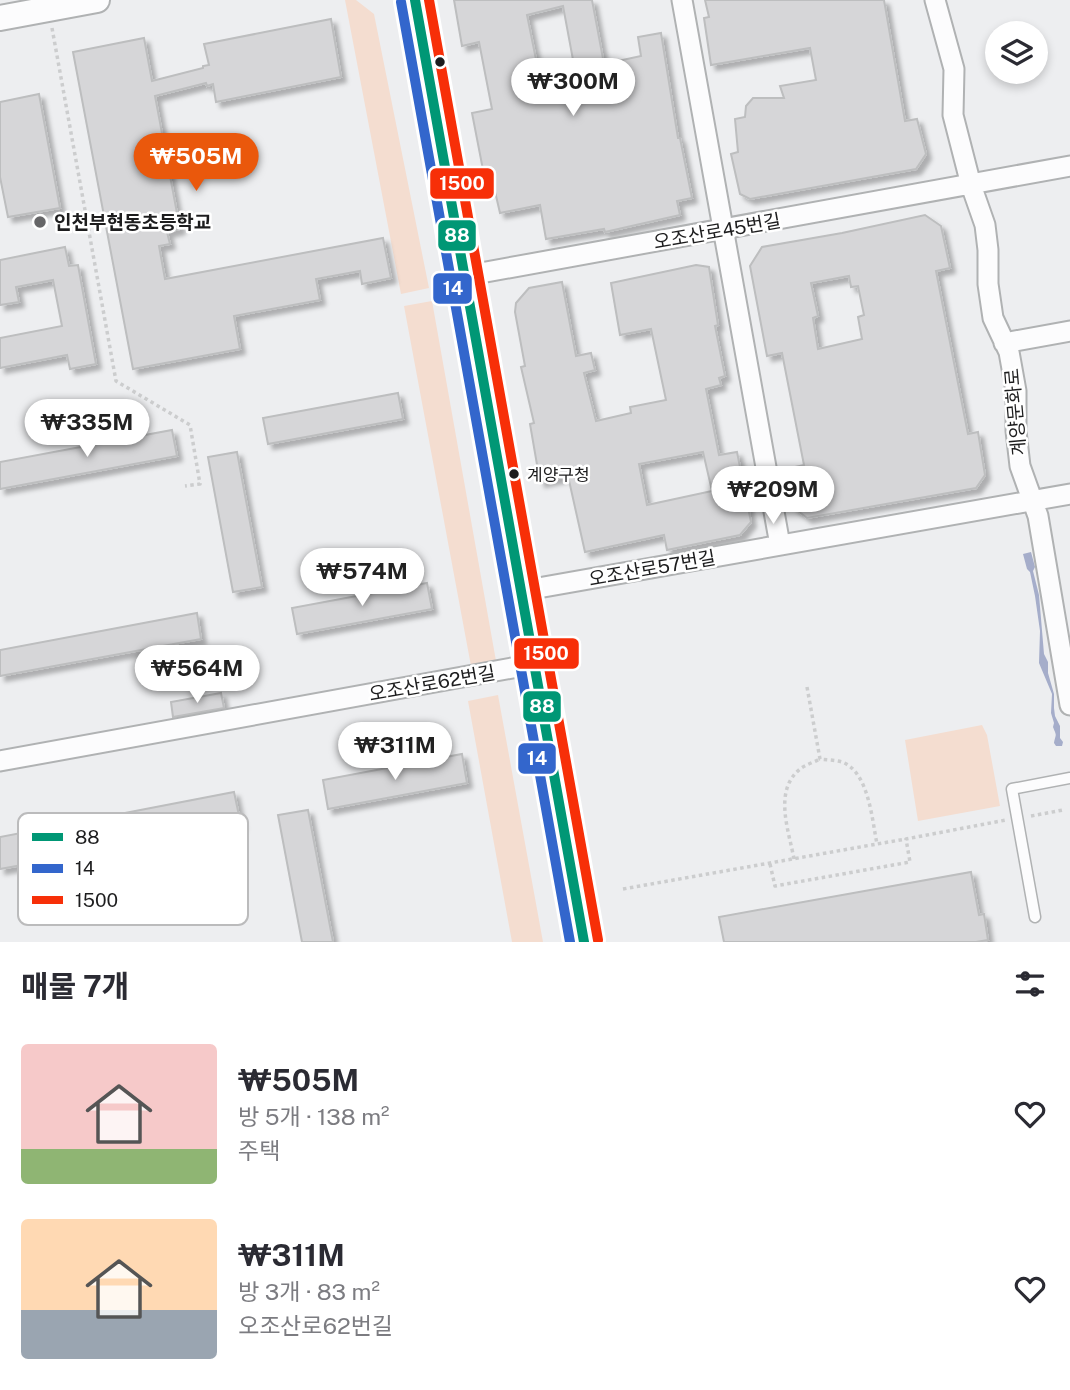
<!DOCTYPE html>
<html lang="ko">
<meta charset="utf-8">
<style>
body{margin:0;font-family:"Public Sans","Noto Sans KR",sans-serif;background:#f7f7f7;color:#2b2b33;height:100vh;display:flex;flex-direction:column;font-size:26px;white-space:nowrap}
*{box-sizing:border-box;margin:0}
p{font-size:23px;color:#7c7c81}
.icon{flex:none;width:38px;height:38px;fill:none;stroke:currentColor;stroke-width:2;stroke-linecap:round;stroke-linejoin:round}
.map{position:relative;height:942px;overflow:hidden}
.sheet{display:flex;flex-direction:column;background:#fff;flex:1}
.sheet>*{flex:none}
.buttons{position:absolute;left:985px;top:21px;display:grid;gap:14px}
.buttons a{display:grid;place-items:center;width:63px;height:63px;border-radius:50%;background:#fff;box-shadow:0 4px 10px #0003;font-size:35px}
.price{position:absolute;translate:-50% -60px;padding:0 16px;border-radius:24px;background:#fff;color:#222;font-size:23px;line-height:46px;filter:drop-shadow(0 2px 4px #0008)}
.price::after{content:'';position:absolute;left:50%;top:42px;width:21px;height:16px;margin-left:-10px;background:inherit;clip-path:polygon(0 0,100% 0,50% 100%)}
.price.current{background:#ea580c;color:#fff}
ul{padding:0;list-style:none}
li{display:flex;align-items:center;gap:21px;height:175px;padding:0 21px}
li span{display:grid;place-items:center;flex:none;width:196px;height:140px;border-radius:7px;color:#555}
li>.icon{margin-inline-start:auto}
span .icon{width:84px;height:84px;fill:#fffc;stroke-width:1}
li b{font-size:30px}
h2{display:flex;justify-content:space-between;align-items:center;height:84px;padding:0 21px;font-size:30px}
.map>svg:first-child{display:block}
.green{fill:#f4ddd0}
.water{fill:#a5adca}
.building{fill:#d6d6d8;stroke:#bdbebf;stroke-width:2;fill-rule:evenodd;filter:url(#shadow)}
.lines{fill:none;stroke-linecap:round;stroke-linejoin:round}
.service-casing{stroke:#b0b2b3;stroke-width:13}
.minor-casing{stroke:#b0b2b3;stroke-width:23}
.tertiary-casing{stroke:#b0b2b3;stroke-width:28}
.path{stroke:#cccdce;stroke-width:3.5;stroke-dasharray:3.5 3.5;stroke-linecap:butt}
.service{stroke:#fcfcfd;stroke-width:10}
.minor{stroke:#fcfcfd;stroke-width:19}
.tertiary{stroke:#fcfcfd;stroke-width:24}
.bus-1-casing{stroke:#fff;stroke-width:16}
.bus-2-casing{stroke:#fff;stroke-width:16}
.bus-3-casing{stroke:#fff;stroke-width:16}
.bus-1{stroke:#009775;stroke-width:10}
.bus-2{stroke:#36c;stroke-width:10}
.bus-3{stroke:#f72f08;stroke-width:10}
.bus-dot{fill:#1d1d1e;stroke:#fff;stroke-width:2.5}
.poi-dot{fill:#666668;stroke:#fff;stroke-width:2.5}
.labels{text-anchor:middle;stroke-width:5;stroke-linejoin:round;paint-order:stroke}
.bus-label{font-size:17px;fill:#1d1d1e;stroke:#fff;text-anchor:start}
.poi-label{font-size:19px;font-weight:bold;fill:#1d1d1e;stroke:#fff;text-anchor:start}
.street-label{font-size:19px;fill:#1d1d1e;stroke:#fff}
.key{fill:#fff;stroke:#bbbbbc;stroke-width:2}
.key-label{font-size:19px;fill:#1d1d1e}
.line-badge{stroke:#fff;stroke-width:2.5}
.badge-label{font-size:19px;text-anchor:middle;font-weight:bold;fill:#fff}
</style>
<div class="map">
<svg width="1070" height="942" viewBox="0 0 1070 942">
<defs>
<filter id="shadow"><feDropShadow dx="5" dy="5" stdDeviation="2" flood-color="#0004"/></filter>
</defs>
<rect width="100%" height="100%" fill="#edeef0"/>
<path class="green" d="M345,0h11l18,14 55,274 -28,6z
M432,301l64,360 -25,5 -67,-360z
M498,695l45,247h-31l-44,-241z
M982,725l5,10 13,71 -82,15 -13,-81z"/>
<path class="water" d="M1031,552l4,15 -2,4 6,24 5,59 4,8v11l6,21v14l1,8 5,10v12l3,4 -1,4h-6l-2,-3c2,-10 3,-6 -1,-16l1,-4 -3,-10 1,-19 -13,-31 1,-32 -5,-35 -5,-24 -3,-3 -4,-15z"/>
<path class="building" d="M454,0h138l12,64 37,-8 -3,-19 23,-4 17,105h2l12,60 -15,3 3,14 -75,17 -1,-3 -58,10 -6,-34 -40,8 -9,-39 -7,1 -12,-62 20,-4 -13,-67 -17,4zM563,6l16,86 -35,7 -17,-84z
M705,0h179l21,121 12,-2 9,35 -10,15 -166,30 -10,-5 -9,-40 7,-2 -3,-33 10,-2 1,-11 7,-8h31l-4,-12 36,-6 -6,-32 -99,17 -7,-47 5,-1z
M331,19l10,58 -125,25 -3,-18 -6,2 -1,-3 -51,13 25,133 -13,3 3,12 -11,2 6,33 218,-41 8,40 -29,6 -2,-13 -44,8 4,21 -86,16 6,33 -107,20 -60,-317 71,-14 8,43 51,-13v-2l6,-1 -5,-21z
M39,94l21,114 -52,9 -8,-40v-75z
M925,215l16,11 9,42 -14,3 32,163 10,-2 7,43 -9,13 -169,30 -14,-11 -7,-38 18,-4 -22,-112 -15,3 -17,-90 12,-19 80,-14zM849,276l2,11 7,-1 6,29 -6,2 4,22 -44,10 -5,-31 5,-2 -7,-33z
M65,247l4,19 9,-1 18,99 -26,5 -3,-14 -67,13v-30l62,-12 -9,-46 -37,7 3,15 -19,3v-45z
M696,265l13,2 9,58 -3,1 10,50 -6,2 2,7 -15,4 13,66 18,-3 14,70 -11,13 -73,15 -3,-15 -79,17 -17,-76 -28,6 -10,-58 4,-1 -13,-56 4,-1 -10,-54 1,-9 13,-15 33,-6 14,74 15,-3 4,17 -11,3 12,48 35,-8 -1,-6 36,-7 -15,-71 -31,6 -9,-52zM703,452l9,39 -65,14 -8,-41z
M398,393l5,26 -135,25 -5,-26z
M172,430l5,26 -177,33v-27z
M237,452l25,135 -29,5 -25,-135z
M427,583l5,26 -135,25 -5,-26z
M197,613l4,26 -201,37v-26z
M221,693l3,15 -51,9 -2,-15z
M462,754l5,29 -139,26 -5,-29z
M234,792l7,33 -241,44v-32z
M308,810l25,132h-31l-24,-127z
M971,872l8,43 5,-1 4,26 -12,2h-252l-5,-25z"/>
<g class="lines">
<defs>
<path id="service" d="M1035,917l-23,-128 58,-11"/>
<path id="minor" d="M682,0l98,545
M935,0l19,69 -1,46 18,70 14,40 3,25v34l5,34 16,34 7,39v40l4,35 18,50 32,189
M464,276l606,-110
M1004,343l66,-12
M521,591l549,-97
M0,761l534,-97"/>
<path id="tertiary" d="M415,0l169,942
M0,18l97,-18"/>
</defs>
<use href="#service" class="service-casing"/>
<use href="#minor" class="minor-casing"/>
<use href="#tertiary" class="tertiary-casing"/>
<path class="path" d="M52,28l64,353 74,44 10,59 -15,2
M807,687l13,72c7,1 15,1 22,3 27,10 30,58 35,82l29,-5
M1031,816l32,-6
M794,859c-5,-28 -21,-68 6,-90 5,-4 14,-7 20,-10
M770,864l5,22 135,-24 -4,-23 100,-19
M623,889l254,-45"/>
<use href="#service" class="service"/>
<use href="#minor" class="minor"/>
<use href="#tertiary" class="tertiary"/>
<defs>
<path id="bus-1" d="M415,0l169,942"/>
<path id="bus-2" d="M401,2l169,940"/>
<path id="bus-3" d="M429,0l169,940"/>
</defs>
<use href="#bus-1" class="bus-1-casing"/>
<use href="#bus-2" class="bus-2-casing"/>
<use href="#bus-3" class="bus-3-casing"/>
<use href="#bus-1" class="bus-1"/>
<use href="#bus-2" class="bus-2"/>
<use href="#bus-3" class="bus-3"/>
</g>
<g class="bus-dot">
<circle cx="440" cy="62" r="6"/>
<circle cx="514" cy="474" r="6"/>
</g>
<circle class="poi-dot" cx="40" cy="222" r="7"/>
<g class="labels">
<g class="bus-label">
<text x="527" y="481">계양구청</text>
</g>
<g class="poi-label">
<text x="54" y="229">인천부현동초등학교</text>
</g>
<g class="street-label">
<text transform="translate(717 231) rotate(-10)" y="7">오조산로45번길</text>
<text transform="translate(1015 412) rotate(-95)" y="7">계양문화로</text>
<text transform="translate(652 568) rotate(-10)" y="7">오조산로57번길</text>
<text transform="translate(432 683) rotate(-10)" y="7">오조산로62번길</text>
</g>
</g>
<rect x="18" y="813" width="230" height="112" rx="10" class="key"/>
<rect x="32" y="833" width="31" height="8" fill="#009775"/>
<rect x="32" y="864" width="31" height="9" fill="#36c"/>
<rect x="32" y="896" width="31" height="8" fill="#f72f08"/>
<g class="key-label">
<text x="75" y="844">88</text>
<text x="75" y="875">14</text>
<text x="75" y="907">1500</text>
</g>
<g class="line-badge">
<rect x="429" y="167" width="66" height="33" rx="7" fill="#f72f08"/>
<rect x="437" y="219" width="40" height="33" rx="7" fill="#009775"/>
<rect x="432" y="272" width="41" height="33" rx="7" fill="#36c"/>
<rect x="513" y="637" width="67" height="33" rx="7" fill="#f72f08"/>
<rect x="522" y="690" width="40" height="33" rx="7" fill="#009775"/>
<rect x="517" y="742" width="40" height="33" rx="7" fill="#36c"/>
</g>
<g class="badge-label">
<text x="462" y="190">1500</text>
<text x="457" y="242">88</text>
<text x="453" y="295">14</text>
<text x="546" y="660">1500</text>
<text x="542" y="713">88</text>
<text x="537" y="765">14</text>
</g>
</svg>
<div class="buttons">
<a><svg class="icon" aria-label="layers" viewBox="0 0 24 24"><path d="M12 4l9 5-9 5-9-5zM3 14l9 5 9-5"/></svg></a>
</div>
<b class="price" style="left:573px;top:118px">₩300M</b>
<b class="price current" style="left:196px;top:193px">₩505M</b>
<b class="price" style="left:87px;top:459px">₩335M</b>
<b class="price" style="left:773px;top:526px">₩209M</b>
<b class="price" style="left:362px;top:608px">₩574M</b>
<b class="price" style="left:197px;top:705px">₩564M</b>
<b class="price" style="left:395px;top:782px">₩311M</b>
</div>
<section class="sheet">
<h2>매물 7개<svg class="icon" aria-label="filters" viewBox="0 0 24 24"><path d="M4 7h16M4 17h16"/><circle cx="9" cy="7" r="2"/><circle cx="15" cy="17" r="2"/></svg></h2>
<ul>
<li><span style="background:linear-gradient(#f6c9c9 75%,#8fb573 0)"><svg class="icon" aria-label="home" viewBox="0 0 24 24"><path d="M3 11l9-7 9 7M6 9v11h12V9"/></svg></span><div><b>₩505M</b><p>방 5개 · 138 m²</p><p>주택</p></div><svg class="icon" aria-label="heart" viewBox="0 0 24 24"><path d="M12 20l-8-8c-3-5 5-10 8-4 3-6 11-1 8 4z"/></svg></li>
<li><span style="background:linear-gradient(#ffd9b3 65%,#9aa5b1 0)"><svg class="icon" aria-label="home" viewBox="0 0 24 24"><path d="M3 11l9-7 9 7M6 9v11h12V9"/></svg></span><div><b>₩311M</b><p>방 3개 · 83 m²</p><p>오조산로62번길</p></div><svg class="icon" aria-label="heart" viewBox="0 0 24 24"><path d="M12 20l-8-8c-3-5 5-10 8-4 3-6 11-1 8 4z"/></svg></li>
</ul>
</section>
